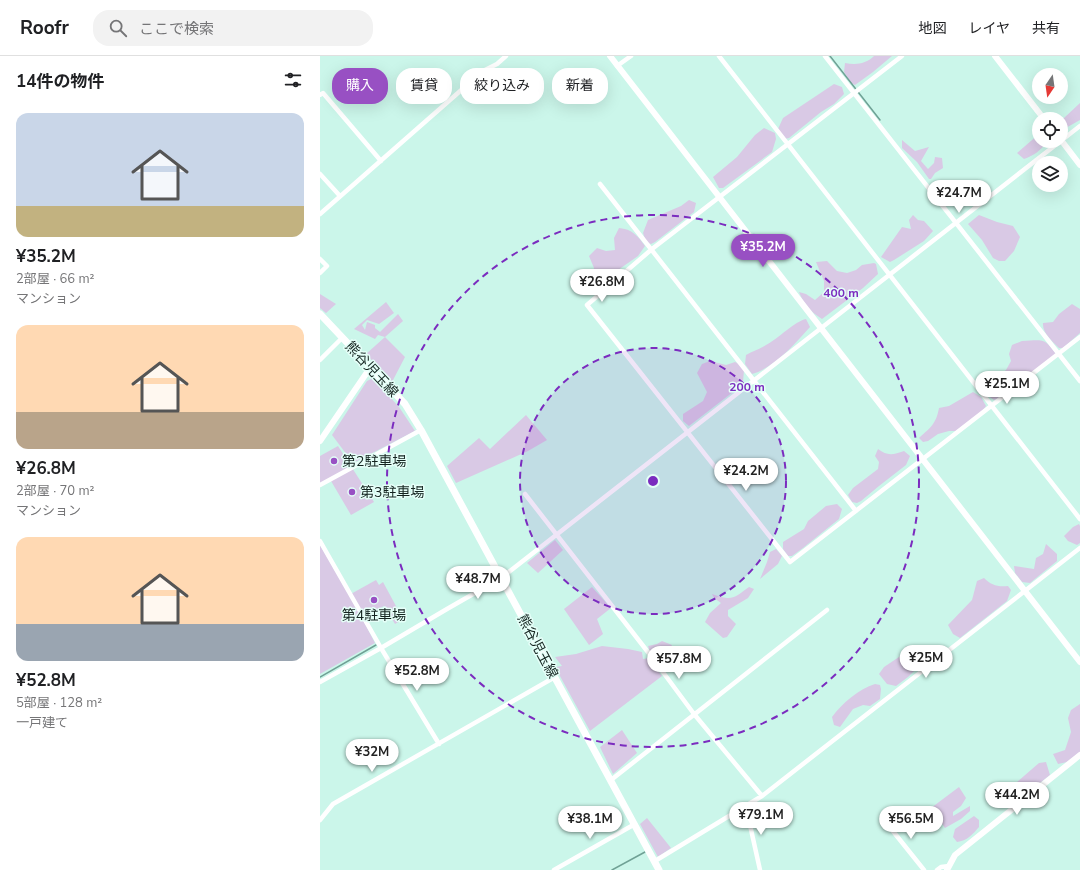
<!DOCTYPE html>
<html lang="ja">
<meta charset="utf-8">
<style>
body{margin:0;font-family:"Nunito Sans","Noto Sans JP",sans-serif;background:#f2f2f2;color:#202124;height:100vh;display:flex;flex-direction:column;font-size:15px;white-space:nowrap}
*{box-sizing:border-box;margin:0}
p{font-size:13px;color:#757577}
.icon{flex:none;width:22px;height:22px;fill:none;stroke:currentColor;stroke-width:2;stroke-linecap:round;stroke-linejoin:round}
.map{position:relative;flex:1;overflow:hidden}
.panel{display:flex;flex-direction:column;background:#fff;width:320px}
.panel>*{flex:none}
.guide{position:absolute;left:12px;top:12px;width:380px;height:36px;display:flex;gap:8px}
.needle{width:26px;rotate:193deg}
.controls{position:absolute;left:712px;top:12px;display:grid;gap:8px}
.controls a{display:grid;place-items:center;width:36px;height:36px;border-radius:50%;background:#fff;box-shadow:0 4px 16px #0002;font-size:20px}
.price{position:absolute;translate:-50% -34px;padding:0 9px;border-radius:14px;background:#fff;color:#222;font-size:13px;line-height:26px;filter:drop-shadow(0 1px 2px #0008)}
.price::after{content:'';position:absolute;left:50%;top:24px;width:12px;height:9px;margin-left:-6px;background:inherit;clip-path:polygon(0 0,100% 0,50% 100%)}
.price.selected{background:#9850c3;color:#fff}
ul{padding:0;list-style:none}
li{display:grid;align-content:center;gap:8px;height:212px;padding:0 16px}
li span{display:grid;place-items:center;height:124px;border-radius:12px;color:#555}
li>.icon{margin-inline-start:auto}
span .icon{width:72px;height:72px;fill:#fffc;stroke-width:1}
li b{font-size:17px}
h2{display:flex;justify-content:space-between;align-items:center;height:48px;padding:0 16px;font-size:17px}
.chip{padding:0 14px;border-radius:16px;background:#fff;box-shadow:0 4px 16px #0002;font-size:14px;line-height:36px}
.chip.selected{background:#9850c3;color:#fff}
header{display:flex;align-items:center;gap:24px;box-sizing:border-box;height:56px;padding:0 20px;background:#fff;border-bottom:1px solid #e0e0e0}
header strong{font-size:19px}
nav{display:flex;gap:22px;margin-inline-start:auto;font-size:14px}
.search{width:280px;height:36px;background:#f2f2f2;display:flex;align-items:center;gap:10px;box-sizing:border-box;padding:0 14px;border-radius:16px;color:#757577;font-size:15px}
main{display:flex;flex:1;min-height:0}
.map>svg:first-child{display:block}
.green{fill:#d9c9e5}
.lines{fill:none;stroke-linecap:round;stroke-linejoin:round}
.stream{stroke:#6fa195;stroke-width:1.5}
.street{stroke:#fff;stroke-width:4.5}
.secondary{stroke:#fff;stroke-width:6}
.primary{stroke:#fff;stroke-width:7}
.ring{fill:none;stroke:#7b2cbf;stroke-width:2;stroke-dasharray:7 5}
.poi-dot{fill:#9850c3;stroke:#e5fff8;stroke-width:1.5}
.labels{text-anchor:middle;stroke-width:3;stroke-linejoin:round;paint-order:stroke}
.street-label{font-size:14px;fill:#142420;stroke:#e5fff8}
.poi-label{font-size:14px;fill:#142420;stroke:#e5fff8;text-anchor:start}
.centre{fill:#7b2cbf;stroke:#e5fff8;stroke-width:2}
.ring-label{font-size:12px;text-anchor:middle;font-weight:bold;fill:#7b2cbf;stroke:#e5fff8;stroke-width:3;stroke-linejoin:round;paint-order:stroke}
</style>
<header>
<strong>Roofr</strong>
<div class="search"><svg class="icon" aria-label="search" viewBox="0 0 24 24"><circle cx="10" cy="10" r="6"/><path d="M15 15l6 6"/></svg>ここで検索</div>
<nav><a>地図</a><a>レイヤ</a><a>共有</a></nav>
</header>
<main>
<section class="panel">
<h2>14件の物件<svg class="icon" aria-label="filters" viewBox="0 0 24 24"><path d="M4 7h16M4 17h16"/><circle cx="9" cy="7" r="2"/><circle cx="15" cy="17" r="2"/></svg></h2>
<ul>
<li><span style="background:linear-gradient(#c9d6e8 75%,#c2b280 0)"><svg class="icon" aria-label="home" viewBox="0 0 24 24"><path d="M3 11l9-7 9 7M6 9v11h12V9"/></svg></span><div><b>¥35.2M</b><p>2部屋 · 66 m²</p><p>マンション</p></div></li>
<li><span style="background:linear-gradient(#ffd9b3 70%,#b9a48a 0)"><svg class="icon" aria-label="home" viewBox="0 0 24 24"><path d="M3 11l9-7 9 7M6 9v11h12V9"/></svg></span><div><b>¥26.8M</b><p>2部屋 · 70 m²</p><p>マンション</p></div></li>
<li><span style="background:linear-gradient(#ffd9b3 70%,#9aa5b1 0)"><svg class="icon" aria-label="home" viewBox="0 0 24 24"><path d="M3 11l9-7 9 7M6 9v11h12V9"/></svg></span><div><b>¥52.8M</b><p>5部屋 · 128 m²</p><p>一戸建て</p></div></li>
</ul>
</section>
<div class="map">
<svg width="760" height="814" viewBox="0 0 760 814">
<rect width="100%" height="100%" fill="#cbf6ea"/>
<path class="green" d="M554,0h18l-19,16 -18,13 -4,-2 -7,-11 1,-9c11,2 21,1 29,-7z
M514,28l8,3 2,7 -10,10 -13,8 -32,26 -5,1 -6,-10 5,-11z
M760,47v17l-16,9h-3v-10l3,-1z
M444,72l11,5 1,6 -4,13 -49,36h-4l-6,-11 24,-20 18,-22z
M719,78v7h9c-7,9 -13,14 -24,18l-7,-6z
M582,84l13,11 14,-4 -8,14 7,8 6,-6 1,-6 7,1 1,10 -8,5 -4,6h-2l-12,-17 -15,-14z
M369,144l7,3 -2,9 -39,30 -4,2 -5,-2 -3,-9 5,-13 33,-14z
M593,159l5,5 6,1 9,10 -9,10 -30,19 -4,2 -9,-5 21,-30 9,2 -2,-9z
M659,159l18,7 16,4 7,11 -6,14 -9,10h-6l-6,-3 -11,-18 -14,-16z
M299,172c13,1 19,8 26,18l-7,10 -20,14 -12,12 -17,13h-4l-6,-6 2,-11 12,-6 1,-4 -5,-12 8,-8 9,3 9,-1 -1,-12z
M507,205l10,10 10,2 9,-3 6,-5 12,-2 2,1 2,10 -15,14 -41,31c-11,-7 -18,-14 -23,-27l7,2 9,6 9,-8v-11l-8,-19z
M0,238l16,10 -10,9 -6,-5z
M66,246l8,11 -15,11 -12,-4 -5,5 3,5 2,-8 8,3v3l5,4 18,-18 5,7 -18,16 20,20 -13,25 -26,-28 19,-17 -7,-2 -3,4 -21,-10z
M752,248l8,5v24l-17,15h-4c-6,-6 -17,-15 -16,-25l10,-1 6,-8z
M486,263l4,8c-16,18 -35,40 -58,47l-7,-10 1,-9c7,-4 14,-6 20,-10 12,-6 29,-24 40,-26z
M702,285c19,-1 23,-4 34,13l-24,20 -15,9 -10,7 -7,8 -6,2 -7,-5 -2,-7 21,-18 5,-9 -2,-7 3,-9z
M390,305l16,4 9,-3 6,3 3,5 -1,12 -10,10 -44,34 -6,-5v-7l20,-13 4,-9 -10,-19 5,-9z
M53,322l26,29 16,24 -62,32 -21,-28 35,-54z
M653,336l8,5 5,9 -5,7 -25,18h-7l-11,3 -10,7 -5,1 -4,-4c12,-11 17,-14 20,-30l10,-2z
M206,359l21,25 -19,11 -72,32 -9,-17 32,-28 11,11z
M18,390l36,56 -23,13 -20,-34 -11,6v-31z
M558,393c9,7 15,6 26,2l6,5 -4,9 -27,21 -18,15 -4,2 -5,-1 -4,-7 5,-7 25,-19 1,-7 -4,-6z
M517,448l5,5 -3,10 -36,29 -11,8h-4l-5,-7v-7l21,-13 4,-8 18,-15z
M759,468l1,2v17l-3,2 -9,-4 -4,-5 9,-9z
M235,484l8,10 -25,23 -11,-10z
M726,488l11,10v7l-27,22 -8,-1 -7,-9 -1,-7 20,3 2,-11 7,-4z
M0,489l29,50 27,-15 3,5 4,-3 20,37 -8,5 -11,-18 -22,12 13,25 -55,31z
M456,493l6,7 -4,8 -18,15 7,-17 3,-10z
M664,522c7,7 13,9 24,8l3,4 -4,11 -47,37 -7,-4 -5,-9 24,-25 5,-19z
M272,531l19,21 -14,11 6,15 -14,11 -25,-36z
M429,531l5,2 -6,9 -20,12v6l8,8 -9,13 -4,1 -18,-16 5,-9 11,-10 -7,-5 -2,-4c20,7 21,5 37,-7z
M342,585l10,4 -3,5 -11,5 -8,-3 -2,-6 9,-2z
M282,590l26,3 14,3 1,7 6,-1 13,18 -72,55 -35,-64 7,-1 -7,-9 21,-3z
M586,590l8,9 4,12 -10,10 -12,9 -9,-2 -8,-10 5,-7 18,-12z
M555,628l5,1 1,4 -1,10 -10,7 -7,-1 -10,4 -13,18 -6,-2 -2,-8c10,-14 27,-28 43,-33z
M760,648v48l-13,10 -9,2 -5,-10 12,-4 6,-18 -3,-14 3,-8z
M302,674l15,23 -24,21 -13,-27z
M726,706l4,13 -24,19h-7l-2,-12 22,-19z
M639,731l7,11 -5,8 -8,6v4l17,-10v5l-9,8 -16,9 -14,-20z
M654,760l5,4v7c-6,7 -12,14 -22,15l-4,-5 2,-8z
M327,762l24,30 -13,9 -18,-33z"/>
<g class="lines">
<path class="stream" d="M510,0l50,64
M0,621l56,-32
M292,814l33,-18"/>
<path class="street" d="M399,0l361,463
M505,0l255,325
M582,0l-250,193 -65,56 203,257 290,-225
M297,10l14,-10
M0,39l3,-2 58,68
M0,118l20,22
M280,128l256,327
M0,158l163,-143 14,-7 9,-8
M0,203l7,7 -7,7
M0,304l22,-22
M0,429l101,-55
M205,438l126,162 43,58 68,82
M0,485l61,107 58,96
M0,626l61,-34 66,-39 54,-31 579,-452
M291,724l216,-170
M421,753l9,16 10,45
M0,764l13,-16 222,-127
M564,764l40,50
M335,805l107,-65 318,-248
M234,814l81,-46
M617,814l4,-3 8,-1"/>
<path class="secondary" d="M290,0l470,606
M675,0l49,63
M741,84l19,25
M0,385l50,-73
M627,814l8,-15 125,-100"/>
<path class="primary" d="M0,258l85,90 16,26 238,440"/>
</g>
<circle cx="333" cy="425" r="133" fill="#7b2cbf" fill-opacity=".12"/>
<g class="ring">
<circle cx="333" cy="425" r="133"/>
<circle cx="333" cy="425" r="266"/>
</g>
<g class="poi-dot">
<circle cx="14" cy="405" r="4"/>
<circle cx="32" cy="436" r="4"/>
<circle cx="54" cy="544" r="4"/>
</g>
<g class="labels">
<g class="street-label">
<text transform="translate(52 313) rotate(47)" y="5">熊谷児玉線</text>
<text transform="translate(218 590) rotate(62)" y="5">熊谷児玉線</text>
</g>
<g class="poi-label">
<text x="22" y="410">第2駐車場</text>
<text x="40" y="441">第3駐車場</text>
<text x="54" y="564" text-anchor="middle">第4駐車場</text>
</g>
</g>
<circle cx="333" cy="425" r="6" class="centre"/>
<g class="ring-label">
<text x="521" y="241">400 m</text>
<text x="427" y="335">200 m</text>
</g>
</svg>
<div class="controls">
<a><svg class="needle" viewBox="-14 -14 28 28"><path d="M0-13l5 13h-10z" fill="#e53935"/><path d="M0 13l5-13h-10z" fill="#757577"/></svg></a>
<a><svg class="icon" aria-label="locate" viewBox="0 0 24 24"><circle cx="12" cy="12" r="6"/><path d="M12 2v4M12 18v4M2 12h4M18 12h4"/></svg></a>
<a><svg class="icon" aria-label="layers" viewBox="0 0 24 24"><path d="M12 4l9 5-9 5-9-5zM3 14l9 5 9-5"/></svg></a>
</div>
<b class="price" style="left:639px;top:158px">¥24.7M</b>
<b class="price selected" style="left:443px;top:212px">¥35.2M</b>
<b class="price" style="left:282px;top:247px">¥26.8M</b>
<b class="price" style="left:687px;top:349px">¥25.1M</b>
<b class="price" style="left:426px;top:436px">¥24.2M</b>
<b class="price" style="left:158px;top:544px">¥48.7M</b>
<b class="price" style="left:606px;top:623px">¥25M</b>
<b class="price" style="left:359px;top:624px">¥57.8M</b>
<b class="price" style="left:97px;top:636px">¥52.8M</b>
<b class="price" style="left:52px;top:717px">¥32M</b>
<b class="price" style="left:697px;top:760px">¥44.2M</b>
<b class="price" style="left:441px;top:780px">¥79.1M</b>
<b class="price" style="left:270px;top:784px">¥38.1M</b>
<b class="price" style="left:591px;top:784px">¥56.5M</b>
<div class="guide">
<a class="chip selected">購入</a>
<a class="chip">賃貸</a>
<a class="chip">絞り込み</a>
<a class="chip">新着</a>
</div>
</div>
</main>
